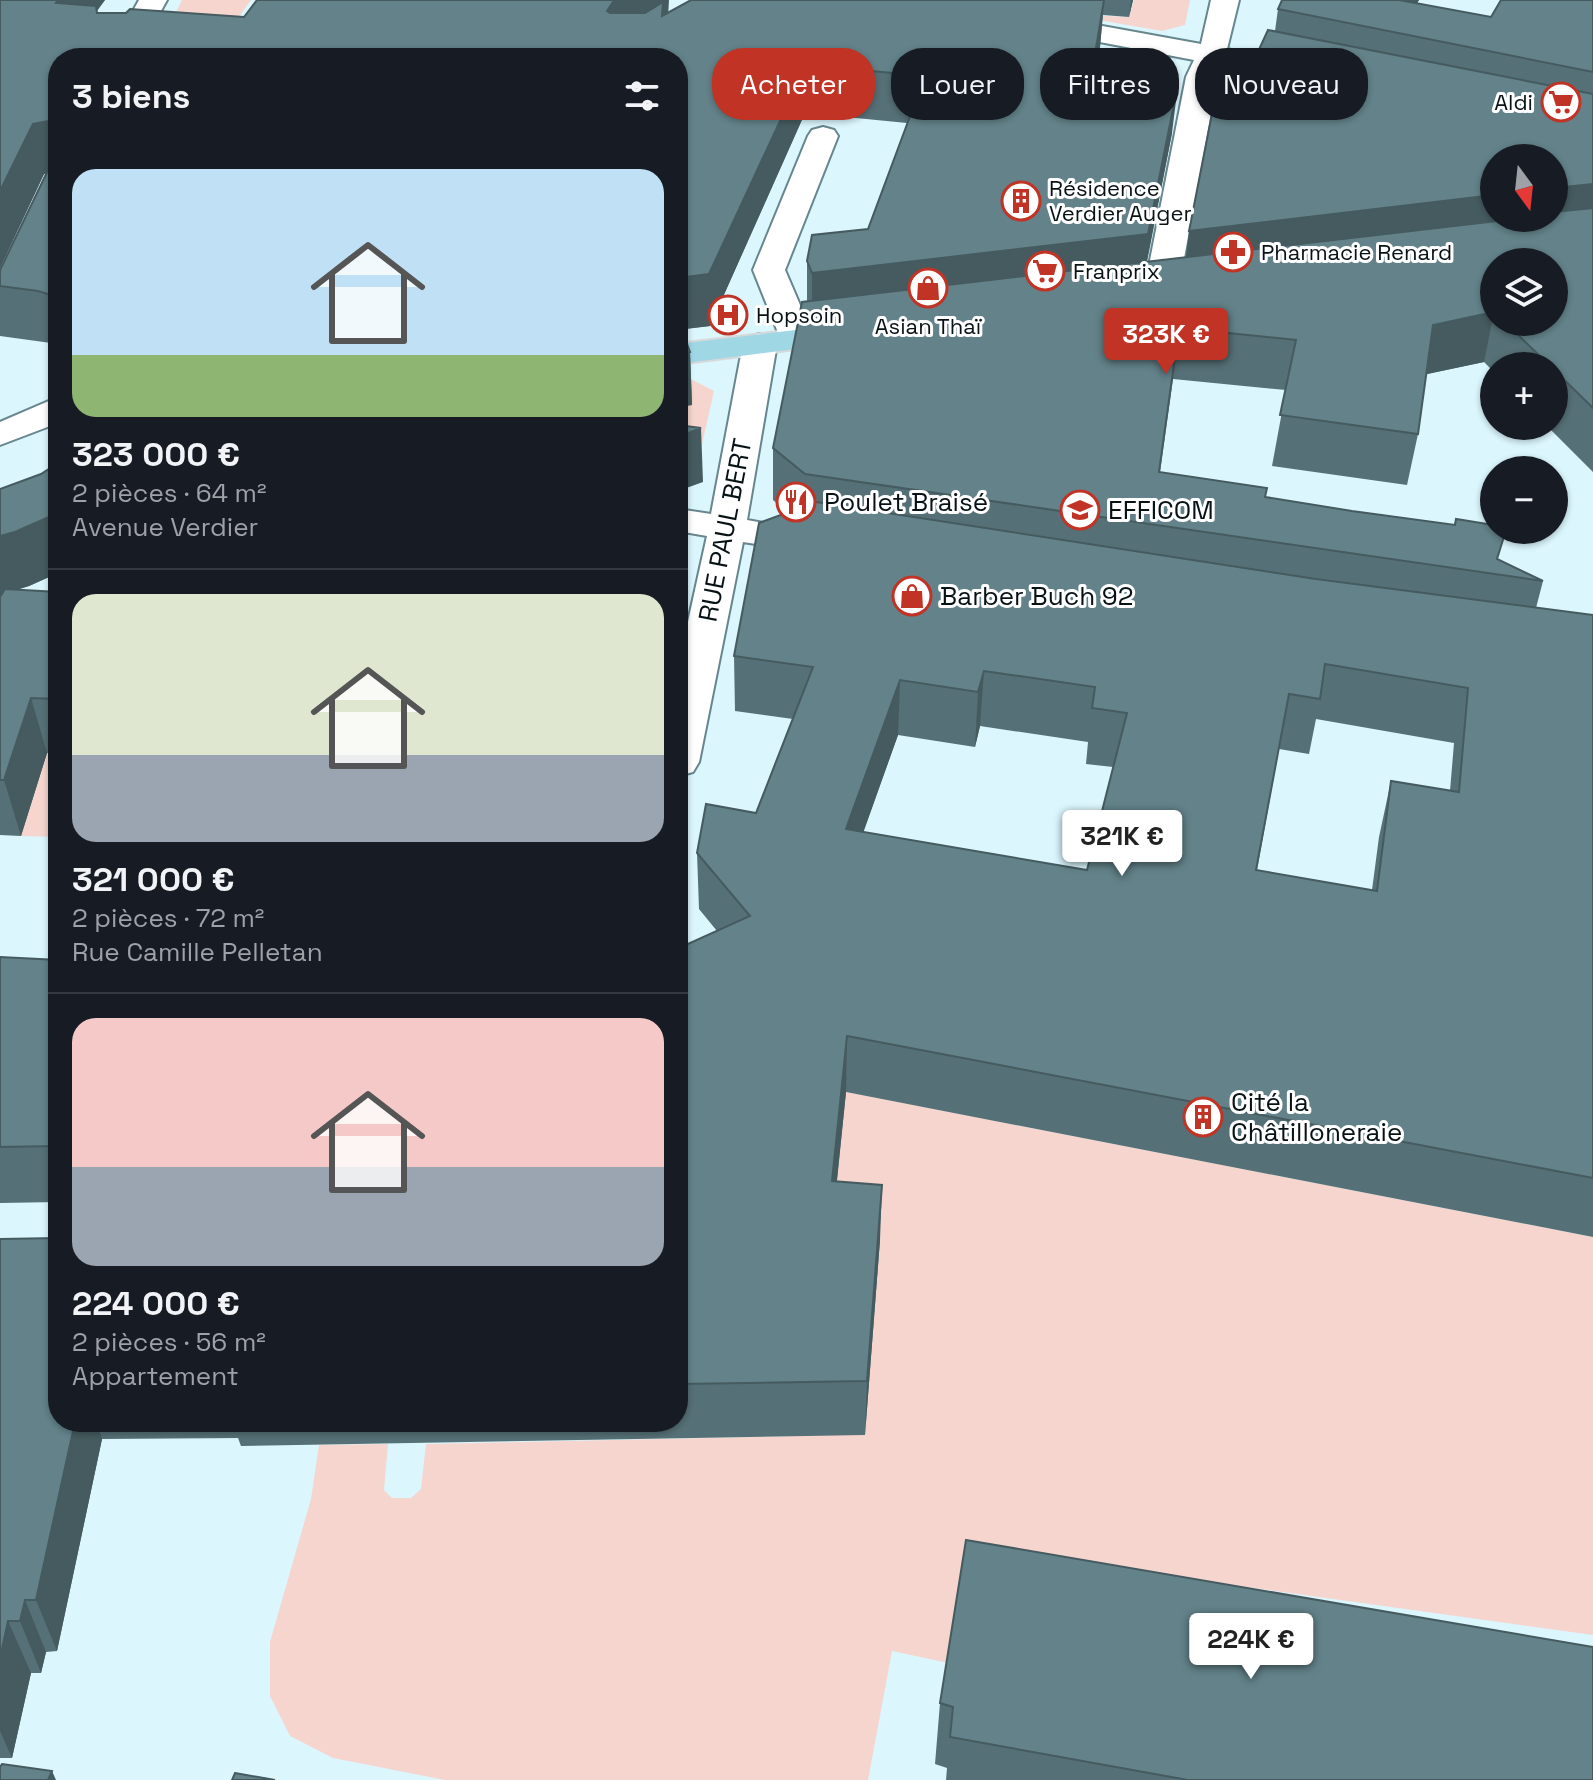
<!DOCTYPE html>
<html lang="fr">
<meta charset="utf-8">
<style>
body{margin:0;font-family:"Space Grotesk",sans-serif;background:#20242c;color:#f1f3f6;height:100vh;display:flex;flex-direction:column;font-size:30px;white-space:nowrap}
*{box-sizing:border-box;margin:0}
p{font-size:26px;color:#9ea1a6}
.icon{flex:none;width:44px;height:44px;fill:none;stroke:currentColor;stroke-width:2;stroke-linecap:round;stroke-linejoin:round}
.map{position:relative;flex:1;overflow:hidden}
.side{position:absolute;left:48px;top:48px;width:640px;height:1384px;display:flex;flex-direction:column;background:#171b24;border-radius:32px;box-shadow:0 2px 6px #0004}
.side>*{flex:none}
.top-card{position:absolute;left:712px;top:48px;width:760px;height:72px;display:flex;gap:16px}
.needle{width:52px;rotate:165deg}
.tools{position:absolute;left:1480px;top:144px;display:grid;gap:16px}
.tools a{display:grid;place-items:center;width:88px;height:88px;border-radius:50%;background:#171b24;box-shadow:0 2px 6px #0004;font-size:40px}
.price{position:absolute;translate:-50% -68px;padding:0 18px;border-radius:8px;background:#fff;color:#222;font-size:26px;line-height:52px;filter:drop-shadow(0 2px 4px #0008)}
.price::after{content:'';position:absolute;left:50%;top:48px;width:24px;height:18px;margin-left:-12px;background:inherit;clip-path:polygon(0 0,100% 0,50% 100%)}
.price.on{background:#c03325;color:#fff}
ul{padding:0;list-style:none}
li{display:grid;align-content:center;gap:16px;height:424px;padding:0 24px}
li+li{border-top:2px solid #363941}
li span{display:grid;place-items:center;height:248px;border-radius:24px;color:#555}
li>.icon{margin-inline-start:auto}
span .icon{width:144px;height:144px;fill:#fffc;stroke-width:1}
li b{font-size:34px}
h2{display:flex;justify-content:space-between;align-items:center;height:96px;padding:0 24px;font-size:34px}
.tag{padding:0 28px;border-radius:32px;background:#171b24;box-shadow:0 2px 6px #0004;font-size:28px;line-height:72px}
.tag.on{background:#c03325;color:#fff}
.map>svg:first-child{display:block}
.green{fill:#f6d5cf}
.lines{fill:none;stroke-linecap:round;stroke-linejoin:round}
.minor-casing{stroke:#67868e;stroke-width:4}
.major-casing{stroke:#d7d9da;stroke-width:4}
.minor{fill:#fff;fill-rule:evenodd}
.major{fill:#a0d7e4;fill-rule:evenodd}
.wall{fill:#557076;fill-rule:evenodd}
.shaded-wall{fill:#455b60}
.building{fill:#638289;stroke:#455b60;stroke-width:2;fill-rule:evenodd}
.labels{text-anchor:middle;stroke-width:6;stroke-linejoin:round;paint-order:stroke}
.far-poi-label{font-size:22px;fill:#071215;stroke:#fff;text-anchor:start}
.poi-label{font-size:26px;fill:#071215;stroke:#fff;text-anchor:start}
.street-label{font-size:26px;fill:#071215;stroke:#fff}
</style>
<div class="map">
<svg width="1593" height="1780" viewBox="0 0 1593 1780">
<rect width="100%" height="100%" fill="#dbf6fd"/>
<path class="green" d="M182,0h69l-40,55 -53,-6z
M1134,0h56l-5,25 -23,6 -98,-17 65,3z
M689,378l25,13 -20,89 -16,-2v-71z
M26,752l32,2v83l-37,-1z
M713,1066l880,171v398l-614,-85 -26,114 -61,-13 -24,129h-423l-112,-22 -43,-22 -20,-40v-54l41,-143 8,-54 69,-1 -4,46 8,8h19l10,-9 5,-45 369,-8z"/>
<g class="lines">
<defs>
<path id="minor" d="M139,0h28l-32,58h-28z
M1211,0h28l-12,49 95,21 5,6 -5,6 -10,3 -92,-20 -43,231 -5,7 -12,3 -12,-3 -5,-7 43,-219 8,-17 -152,-29 -10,-2 -4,-6 4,-6 10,-2 159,29z
M823,127l11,3 4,6 -53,134 30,70 -5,7 -12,3 -12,-3 -5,-7 -28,-70 55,-134 4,-6z
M760,334l12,3 5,7 -30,176 84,15 6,8 -6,8 -13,3 -75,-12 -44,220 -6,10 -15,4v-109l29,-131 -29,-5v-22l33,5 32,-170 5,-7z
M58,397v26l-58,22v-23z"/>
<path id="major" d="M854,323l12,3 5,7 -5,7 -188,24v-20z"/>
</defs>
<use href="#minor" class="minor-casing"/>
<use href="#major" class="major-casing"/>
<use href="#minor" class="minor"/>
<use href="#major" class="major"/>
</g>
<path class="wall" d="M0,0h105l-8,11v2l147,4 424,-4 23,-13h442l-4,17 -26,-2 -3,32 -5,31 77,55 -25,129 39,-5 50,-168 10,-11 29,-47 3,-22 4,-9h137l-2,3 74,14 102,-17v472l-46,-46h7v-60h-60v6l-10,-10 -58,12 -8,60 -11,51 -135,-19 14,-76 -113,-11 -13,93 106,25 86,14 102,14 2,-6 43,41 44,21 -7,27 57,7v622l-747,-145 -9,89 43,59 -15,195 -624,11 -3,-8 -136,1 -45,212 -11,1 -5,21h-10l-19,85h-12v-519l58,183h620v-469l39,-22 -18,-22 -2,-56 59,-40 37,-94 -58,-8 -1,-55 54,-144 -15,-12v-52l34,-147v-40l61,-32 39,-106 -102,-10 -95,213 -28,3 8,23 2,53 -14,2v-349h-620v287l-7,-2 -51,-7v-66l47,-97 -3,1 -44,94zM1494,262l60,60h-60zM1316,719l138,24 -4,48 -59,-10 -12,56 -7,53 -115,-20 22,-121 30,5zM980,726l108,16 -2,22 27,3 -26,103 -224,-38 35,-97 77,12z
M58,463v110l-29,13 -13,4 42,2v162l-11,-1 -26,83 -21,-1v-238l2,-3 -2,1 41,-121z
M0,957l58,3v242l-58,1z
M940,1703l653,77h-647l1,-12 -12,-4z"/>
<path class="shaded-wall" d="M58,0h47l-39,51 -10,-48z
M616,0h53l-1,18 -53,31 -8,-38 6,-9z
M1104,0l-4,47 -13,80 4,-49z
M1131,0h2l-4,17z
M1399,0h20l-20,33z
M806,65l-1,48 -95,213 -32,4v-52z
M1178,84l-6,49 -30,152 -330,40v-52z
M49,121l9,50 -14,3 -44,94v-77l33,-67z
M1593,184v47l-410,49 6,-49 305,-36v23h60v-30z
M1494,312l-10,50 -61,13 10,-50z
M690,352l2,53 -14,2v-53z
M701,428l2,54 -25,9v-54z
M58,513v60l-29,13 -29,9v-59z
M984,671l-4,55 -5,21 3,-55z
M900,680l-2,55 -53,149 1,-55z
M31,698l16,55 -26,83 -17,-56z
M847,1036l-1,56 -15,144 1,-55z
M882,1185l-2,55 -15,195 2,-54z
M75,1422h22l5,17 -45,212 -21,-51z
M25,1600l21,52 -5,21 -21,-52z
M8,1621l23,52 -19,85 -12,-27v-73z
M52,1771l4,9h-8z"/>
<path class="building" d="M0,0h58l-2,3 40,3 1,7h29l4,-4 114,8 13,-17h359l-3,2 -6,9 3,2h35l18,-11 -1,14 29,-16h413l-13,78 87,6 -30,150 -336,39 -5,-12 5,-26 56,-6 57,-153 -119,-11 -97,209 -31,4v-220h-620v239l-20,-6 -38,-5v-16l49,-102v-47l-16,3 -33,67z
M1282,0h117l92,17 10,-17h92v72l-315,-63z
M1268,30l325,64v90l-39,4v-30h-60v37l-305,36 28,-143 19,1 2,-12 8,1z
M1593,208v200l-39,-38v-4h-4l-45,-44h49v-60h-60v50l-61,13 -15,109 -138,-19 16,-75 -117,-12 -20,144 108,16 -2,9 87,14 103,14 1,-6 38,6v5h12l-9,29 46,22 -738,-107 -32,-26 29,-146 703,-82 1,-2h48v-6z
M678,320l12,32 -12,2z
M678,425l23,3 -23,9z
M58,463v50l-43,19 -15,4v-47l41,-15z
M816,502l500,77 277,36v563l-746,-142 -15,145 50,4 -15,196 -189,3v-431l1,-5 71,-32 -53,-63 9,-49 50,9 57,-146 -79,-11 25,-133zM1325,664l143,24 -9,104 -68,-11 -14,110 -121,-21 33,-176 31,5zM984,671l111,16 -3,21 35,5 -40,157 -241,-41 54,-149 78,12z
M5,589l53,3v107l-27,-1 -27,82h-4v-183z
M0,957l58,3v186l-58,1z
M58,1238v184h17l-39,178h-11l-5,21h-12l-8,37v-419z
M966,1540l627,107v133h-405l-238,-43 3,-30 -13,-4z
M2,1764l50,7 -4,9h-48v-13z
M235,1773l40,7h-43z"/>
<defs>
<symbol id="supermarket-ring" viewBox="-11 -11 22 22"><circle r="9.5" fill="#fff" stroke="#c03325" stroke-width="1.5"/><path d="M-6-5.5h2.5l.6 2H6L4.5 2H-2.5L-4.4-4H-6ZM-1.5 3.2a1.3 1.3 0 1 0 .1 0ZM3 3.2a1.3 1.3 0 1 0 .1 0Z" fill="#c03325"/></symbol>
<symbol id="building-ring" viewBox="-11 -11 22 22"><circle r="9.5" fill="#fff" stroke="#c03325" stroke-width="1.5"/><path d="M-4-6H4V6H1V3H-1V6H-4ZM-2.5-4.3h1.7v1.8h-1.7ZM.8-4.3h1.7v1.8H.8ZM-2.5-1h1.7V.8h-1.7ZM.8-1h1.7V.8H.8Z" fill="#c03325"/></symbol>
<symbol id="pharmacy-ring" viewBox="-11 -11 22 22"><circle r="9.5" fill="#fff" stroke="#c03325" stroke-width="1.5"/><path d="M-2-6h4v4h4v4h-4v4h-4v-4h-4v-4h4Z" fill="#c03325"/></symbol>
<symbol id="shop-ring" viewBox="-11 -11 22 22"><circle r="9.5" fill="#fff" stroke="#c03325" stroke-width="1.5"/><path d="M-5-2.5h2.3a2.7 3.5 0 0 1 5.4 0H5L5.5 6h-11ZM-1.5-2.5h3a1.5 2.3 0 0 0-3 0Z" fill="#c03325"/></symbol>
<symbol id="hospital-ring" viewBox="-11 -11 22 22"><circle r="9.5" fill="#fff" stroke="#c03325" stroke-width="1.5"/><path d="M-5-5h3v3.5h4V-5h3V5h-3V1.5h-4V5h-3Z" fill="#c03325"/></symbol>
<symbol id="restaurant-ring" viewBox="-11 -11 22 22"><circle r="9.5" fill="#fff" stroke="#c03325" stroke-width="1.5"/><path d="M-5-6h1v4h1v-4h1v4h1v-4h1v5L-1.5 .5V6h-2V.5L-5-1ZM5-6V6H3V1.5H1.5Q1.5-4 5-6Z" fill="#c03325"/></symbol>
<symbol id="university-ring" viewBox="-11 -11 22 22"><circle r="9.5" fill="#fff" stroke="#c03325" stroke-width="1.5"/><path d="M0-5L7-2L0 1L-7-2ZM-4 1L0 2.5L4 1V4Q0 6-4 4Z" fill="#c03325"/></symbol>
</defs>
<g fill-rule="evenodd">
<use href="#supermarket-ring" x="1539" y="80" width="44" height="44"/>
<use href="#building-ring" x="999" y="179" width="44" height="44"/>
<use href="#pharmacy-ring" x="1211" y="230" width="44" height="44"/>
<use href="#supermarket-ring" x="1023" y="249" width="44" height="44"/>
<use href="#shop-ring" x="906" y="266" width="44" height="44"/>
<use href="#hospital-ring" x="706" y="293" width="44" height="44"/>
<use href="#restaurant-ring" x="774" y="480" width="44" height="44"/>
<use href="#university-ring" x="1058" y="488" width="44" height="44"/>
<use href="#shop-ring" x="890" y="574" width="44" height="44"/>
<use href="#building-ring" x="1181" y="1095" width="44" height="44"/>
</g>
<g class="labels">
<g class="far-poi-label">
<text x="1533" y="110" text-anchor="end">Aldi</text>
<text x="1049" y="196">Résidence<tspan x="1049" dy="25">Verdier Auger</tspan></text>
<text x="1261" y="260">Pharmacie Renard</text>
<text x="1073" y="279">Franprix</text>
<text x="756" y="323">Hopsoin</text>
<text x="928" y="334" text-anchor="middle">Asian Thaï</text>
</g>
<g class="poi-label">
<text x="824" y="511">Poulet Braisé</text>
<text x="1108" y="519">EFFICOM</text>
<text x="940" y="605">Barber Buch 92</text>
<text x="1231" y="1111">Cité la<tspan x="1231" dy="30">Châtilloneraie</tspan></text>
</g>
<g class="street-label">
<text transform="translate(725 530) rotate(-79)" y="9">RUE PAUL BERT</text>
</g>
</g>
</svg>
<div class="tools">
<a><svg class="needle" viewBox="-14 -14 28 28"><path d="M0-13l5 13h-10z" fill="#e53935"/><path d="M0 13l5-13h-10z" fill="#9ea1a6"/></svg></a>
<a><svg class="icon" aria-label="layers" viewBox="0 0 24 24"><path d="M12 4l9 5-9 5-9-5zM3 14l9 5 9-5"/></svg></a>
<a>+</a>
<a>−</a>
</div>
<b class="price on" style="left:1166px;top:376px">323K €</b>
<b class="price" style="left:1122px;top:878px">321K €</b>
<b class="price" style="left:1251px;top:1681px">224K €</b>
<div class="top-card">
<a class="tag on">Acheter</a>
<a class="tag">Louer</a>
<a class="tag">Filtres</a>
<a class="tag">Nouveau</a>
</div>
<section class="side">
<h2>3 biens<svg class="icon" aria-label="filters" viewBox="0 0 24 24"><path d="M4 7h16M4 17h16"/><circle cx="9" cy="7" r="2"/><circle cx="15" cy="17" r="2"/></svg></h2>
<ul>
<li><span style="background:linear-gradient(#bfe0f5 75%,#8fb573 0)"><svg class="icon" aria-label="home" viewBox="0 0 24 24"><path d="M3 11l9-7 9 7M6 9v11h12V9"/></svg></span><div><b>323 000 €</b><p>2 pièces · 64 m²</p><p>Avenue Verdier</p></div></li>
<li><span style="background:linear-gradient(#dfe7d0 65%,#9aa5b1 0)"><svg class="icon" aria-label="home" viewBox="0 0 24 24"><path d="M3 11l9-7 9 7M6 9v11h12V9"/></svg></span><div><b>321 000 €</b><p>2 pièces · 72 m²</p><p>Rue Camille Pelletan</p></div></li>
<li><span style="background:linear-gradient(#f6c9c9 60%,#9aa5b1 0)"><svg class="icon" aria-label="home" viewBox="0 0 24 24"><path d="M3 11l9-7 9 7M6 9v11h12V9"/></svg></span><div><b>224 000 €</b><p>2 pièces · 56 m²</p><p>Appartement</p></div></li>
</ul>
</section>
</div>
